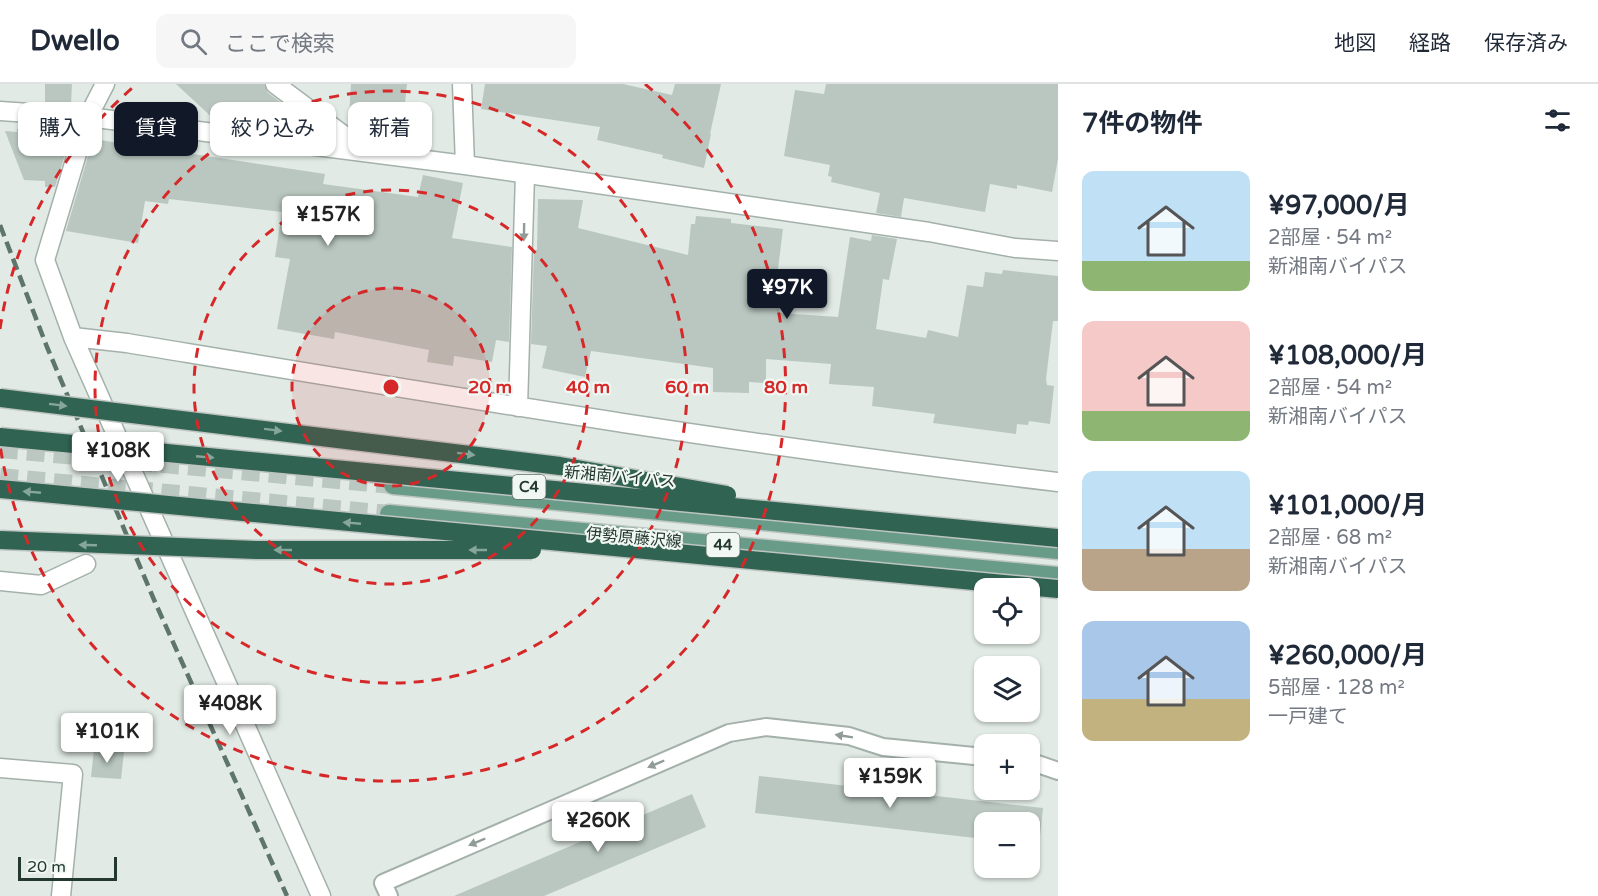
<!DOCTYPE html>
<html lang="ja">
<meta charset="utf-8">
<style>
body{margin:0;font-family:"Varela Round","Noto Sans JP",sans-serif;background:#f6f6f7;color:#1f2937;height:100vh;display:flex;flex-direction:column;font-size:22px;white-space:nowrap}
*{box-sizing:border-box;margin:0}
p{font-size:20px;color:#747a83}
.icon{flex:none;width:33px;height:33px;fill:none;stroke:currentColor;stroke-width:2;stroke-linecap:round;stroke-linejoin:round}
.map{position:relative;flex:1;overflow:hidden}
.panel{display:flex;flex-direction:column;background:#fff;width:540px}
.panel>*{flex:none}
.top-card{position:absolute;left:18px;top:18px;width:570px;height:54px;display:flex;gap:12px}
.controls{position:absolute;left:974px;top:494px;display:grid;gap:12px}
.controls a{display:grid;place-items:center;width:66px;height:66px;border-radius:12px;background:#fff;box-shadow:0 2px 4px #0004;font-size:30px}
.scale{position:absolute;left:18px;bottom:15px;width:99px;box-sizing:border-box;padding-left:6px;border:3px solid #233930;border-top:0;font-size:16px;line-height:21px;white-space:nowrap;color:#233930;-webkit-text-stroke:4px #f1f7f3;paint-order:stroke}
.price{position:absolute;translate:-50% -51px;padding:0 14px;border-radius:6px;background:#fff;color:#222;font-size:20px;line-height:39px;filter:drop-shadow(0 2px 3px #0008)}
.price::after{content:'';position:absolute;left:50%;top:36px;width:18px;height:14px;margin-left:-9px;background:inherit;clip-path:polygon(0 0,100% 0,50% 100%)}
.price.on{background:#111827;color:#fff}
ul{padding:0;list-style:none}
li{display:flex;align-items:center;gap:18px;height:150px;padding:0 24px}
li span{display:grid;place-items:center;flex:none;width:168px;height:120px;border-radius:12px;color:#555}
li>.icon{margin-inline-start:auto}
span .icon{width:72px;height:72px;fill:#fffc;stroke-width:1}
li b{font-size:26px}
h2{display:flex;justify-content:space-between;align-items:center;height:72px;padding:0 24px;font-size:26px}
.pill{padding:0 21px;border-radius:12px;background:#fff;box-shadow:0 2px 4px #0004;font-size:21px;line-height:54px}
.pill.on{background:#111827;color:#fff}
header{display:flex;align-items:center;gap:36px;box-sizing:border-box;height:84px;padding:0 30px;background:#fff;border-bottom:2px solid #e0e1e3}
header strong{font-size:28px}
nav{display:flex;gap:33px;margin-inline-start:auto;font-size:21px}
.search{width:420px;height:54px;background:#f6f6f7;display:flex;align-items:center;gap:15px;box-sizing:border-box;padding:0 21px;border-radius:12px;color:#747a83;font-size:22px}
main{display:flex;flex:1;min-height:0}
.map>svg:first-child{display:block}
.building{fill:#b9c7c0}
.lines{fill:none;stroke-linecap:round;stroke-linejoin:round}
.primary-tunnel{stroke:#bbc7c1;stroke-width:18;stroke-dasharray:18 9;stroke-linecap:butt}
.service-casing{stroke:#a4b1ab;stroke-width:20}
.minor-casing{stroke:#a4b1ab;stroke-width:21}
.primary-casing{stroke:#bdc4c1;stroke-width:21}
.service{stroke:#fff;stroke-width:16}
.minor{stroke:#fff;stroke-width:18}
.primary{stroke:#699c88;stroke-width:18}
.rail{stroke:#5d756b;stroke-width:4.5;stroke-dasharray:12 6;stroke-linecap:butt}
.motorway-bridge-casing{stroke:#bdc4c1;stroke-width:21;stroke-linecap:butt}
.motorway-bridge{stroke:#316352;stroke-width:18}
.oneway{fill:#919c98}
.oneway2{fill:#87a69a}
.ring{fill:none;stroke:#d62828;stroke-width:3;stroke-dasharray:10 8}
.labels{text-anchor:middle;stroke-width:4.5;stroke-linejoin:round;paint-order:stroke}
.shield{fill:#f1f7f3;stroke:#61726a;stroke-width:1.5}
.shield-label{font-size:15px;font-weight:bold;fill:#233930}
.street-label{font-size:16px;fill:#233930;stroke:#f1f7f3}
.centre{fill:#d62828;stroke:#f1f7f3;stroke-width:3}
.ring-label{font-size:18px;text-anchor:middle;font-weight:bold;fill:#d62828;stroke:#f1f7f3;stroke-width:4.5;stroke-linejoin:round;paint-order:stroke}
</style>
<header>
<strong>Dwello</strong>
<div class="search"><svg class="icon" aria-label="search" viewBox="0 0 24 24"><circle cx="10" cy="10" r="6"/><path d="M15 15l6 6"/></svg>ここで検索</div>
<nav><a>地図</a><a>経路</a><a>保存済み</a></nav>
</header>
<main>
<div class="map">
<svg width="1058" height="812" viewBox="0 0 1058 812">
<rect width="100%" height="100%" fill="#e1eae5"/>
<path class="building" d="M45,0h27l-1,21 -26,-2z
M176,0h88l4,9 19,14 -3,4 -42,-4 -3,18 -22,-3z
M351,0h56l-4,38 -54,-5z
M485,0h138l49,11 3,-11h46l-11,50h1l-7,34 -42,-10 1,-3 -66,-15 3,-13 -119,-18z
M826,0h232v75l-6,33 -35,-7v4l-27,-5 -5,28 -81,-14 -3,19 -25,-4 4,-20 -49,-11 1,-5 -4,-1 2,-11 -46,-9 11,-66 29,4z
M45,41l24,2v8h2l-16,52h-10v-6l-21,-1 -19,-49 12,1v-3l28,2z
M93,55l232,35 -2,10 95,13 5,-22 40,8 -11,55 60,9 -3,95 -13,-2 -4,22 -38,-6 -1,10 -26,-4 2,-12 -94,-18 -1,7 -57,-10 13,-70 -15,-2 7,-45 -113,-13 -1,5 -23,-3 -7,42 -72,-12z
M538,115l45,1 -5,28 110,27 3,-31h4l1,-8 35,3v4l52,6 -5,40h5l-4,44 59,4 12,-80 21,4 1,-6 25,4 -8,41 -6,-1 -7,50 50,9 2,-8 30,7 9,-52 16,2 2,-15 17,2 1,-4 55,6v45h-5l-7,58 1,6 7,1 -4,38 -21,-3 -1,4 -11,-1 -1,10 -83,-11 2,-9 -63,-8 2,-19 -45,-3 2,-20 -65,-5v24l-17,-1v11l-36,-1v-24l-122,-17 -6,26 -43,-9 5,-22 -16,-2 3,-94h3z
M94,665l30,3 -3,27 -30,-2z
M759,692l284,32 -4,38 -10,-1v-23h-45v17l-229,-26z
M692,710l14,33 -162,69h-90z"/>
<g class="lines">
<path class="primary-tunnel" d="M0,365l393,36
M0,393l389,37"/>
<defs>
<path id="service" d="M1029,677l29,10
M389,812l-6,-13 346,-150 37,-6 83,9 34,11 101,10"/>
<path id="minor" d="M105,0l-17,33 -43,143 28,77 248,559
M275,0l91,68
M462,0l3,81
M0,27l88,6 377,48 464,67 86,16 43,3
M73,253l54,6c310,51 619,103 931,139
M518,323l7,-233
M0,497l41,4 45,-21
M0,684l73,6 -12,122"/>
<path id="primary" d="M393,401l665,65
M389,430l669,62"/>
</defs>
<use href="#service" class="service-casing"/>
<use href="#minor" class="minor-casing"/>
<use href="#primary" class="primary-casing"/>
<use href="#service" class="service"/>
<use href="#minor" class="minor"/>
<use href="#primary" class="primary"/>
<path class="rail" d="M0,141l47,122 108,255 132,294"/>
<defs>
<path id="motorway-bridge" d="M0,314l560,68 167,29
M0,353l1058,101
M0,405l1058,100
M0,456l257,10h275"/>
</defs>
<use href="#motorway-bridge" class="motorway-bridge-casing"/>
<use href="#motorway-bridge" class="motorway-bridge"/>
</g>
<defs><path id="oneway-solid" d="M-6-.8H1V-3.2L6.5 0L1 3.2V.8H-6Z" transform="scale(1.5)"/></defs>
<g class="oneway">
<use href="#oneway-solid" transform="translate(524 148) rotate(91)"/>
<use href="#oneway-solid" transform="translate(844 652) rotate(-171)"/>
<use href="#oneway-solid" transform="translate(656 680) rotate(157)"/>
<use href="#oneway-solid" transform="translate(477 758) rotate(157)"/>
</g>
<g class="oneway2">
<use href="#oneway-solid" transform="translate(58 321) rotate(7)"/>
<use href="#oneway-solid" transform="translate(273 346) rotate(7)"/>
<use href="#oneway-solid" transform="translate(466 370) rotate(7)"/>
<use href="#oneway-solid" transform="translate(205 373) rotate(5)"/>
<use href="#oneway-solid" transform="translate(32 408) rotate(-175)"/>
<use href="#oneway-solid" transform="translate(352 439) rotate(-175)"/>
<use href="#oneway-solid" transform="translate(88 461) rotate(-178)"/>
<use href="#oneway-solid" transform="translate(283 466) rotate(180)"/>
<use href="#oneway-solid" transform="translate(478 466) rotate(180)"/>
</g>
<circle cx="391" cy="303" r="99" fill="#d62828" fill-opacity=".12"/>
<g class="ring">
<circle cx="391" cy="303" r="99"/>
<circle cx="391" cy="303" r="197"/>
<circle cx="391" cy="303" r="296"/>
<path d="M0 245A395 395 0 0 1 137 0M645 0A395 395 0 1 1 0 361"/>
</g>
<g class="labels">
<g class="shield">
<rect x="512.5" y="391" width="33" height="24" rx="4.5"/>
<rect x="706.5" y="449" width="33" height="24" rx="4.5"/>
</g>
<g class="shield-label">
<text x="529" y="408">C4</text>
<text x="723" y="466">44</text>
</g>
<g class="street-label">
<text transform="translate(620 392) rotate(5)" y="6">新湘南バイパス</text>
<text transform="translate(634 453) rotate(5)" y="6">伊勢原藤沢線</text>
</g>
</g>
<circle cx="391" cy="303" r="9" class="centre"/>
<g class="ring-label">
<text x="490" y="309">20 m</text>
<text x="588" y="309">40 m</text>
<text x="687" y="309">60 m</text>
<text x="786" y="309">80 m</text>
</g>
</svg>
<div class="controls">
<a><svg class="icon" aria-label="locate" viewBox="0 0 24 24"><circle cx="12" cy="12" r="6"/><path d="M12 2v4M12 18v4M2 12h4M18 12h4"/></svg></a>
<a><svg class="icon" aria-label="layers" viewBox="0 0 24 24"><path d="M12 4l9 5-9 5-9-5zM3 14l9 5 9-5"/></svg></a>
<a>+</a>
<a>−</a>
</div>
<div class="scale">20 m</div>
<b class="price" style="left:328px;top:163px">¥157K</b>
<b class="price on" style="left:787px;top:236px">¥97K</b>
<b class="price" style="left:118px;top:399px">¥108K</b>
<b class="price" style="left:230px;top:652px">¥408K</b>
<b class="price" style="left:107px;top:680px">¥101K</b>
<b class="price" style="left:890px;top:725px">¥159K</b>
<b class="price" style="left:598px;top:769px">¥260K</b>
<div class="top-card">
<a class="pill">購入</a>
<a class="pill on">賃貸</a>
<a class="pill">絞り込み</a>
<a class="pill">新着</a>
</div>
</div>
<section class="panel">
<h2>7件の物件<svg class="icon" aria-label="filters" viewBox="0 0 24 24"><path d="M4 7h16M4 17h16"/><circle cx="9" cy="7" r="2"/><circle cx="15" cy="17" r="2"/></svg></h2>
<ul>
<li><span style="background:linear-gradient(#bfe0f5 75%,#8fb573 0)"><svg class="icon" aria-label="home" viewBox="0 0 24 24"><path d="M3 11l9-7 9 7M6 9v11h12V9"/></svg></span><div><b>¥97,000/月</b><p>2部屋 · 54 m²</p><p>新湘南バイパス</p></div></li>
<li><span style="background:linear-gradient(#f6c9c9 75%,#8fb573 0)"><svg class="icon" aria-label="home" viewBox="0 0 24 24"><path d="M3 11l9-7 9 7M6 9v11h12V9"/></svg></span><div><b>¥108,000/月</b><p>2部屋 · 54 m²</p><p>新湘南バイパス</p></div></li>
<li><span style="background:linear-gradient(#bfe0f5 65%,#b9a48a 0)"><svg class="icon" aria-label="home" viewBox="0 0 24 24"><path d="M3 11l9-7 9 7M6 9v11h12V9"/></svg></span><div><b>¥101,000/月</b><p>2部屋 · 68 m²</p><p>新湘南バイパス</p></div></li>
<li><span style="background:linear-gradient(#a9c7e8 65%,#c2b280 0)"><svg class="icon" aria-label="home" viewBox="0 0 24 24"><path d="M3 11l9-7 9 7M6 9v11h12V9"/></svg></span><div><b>¥260,000/月</b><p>5部屋 · 128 m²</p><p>一戸建て</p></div></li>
</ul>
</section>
</main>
